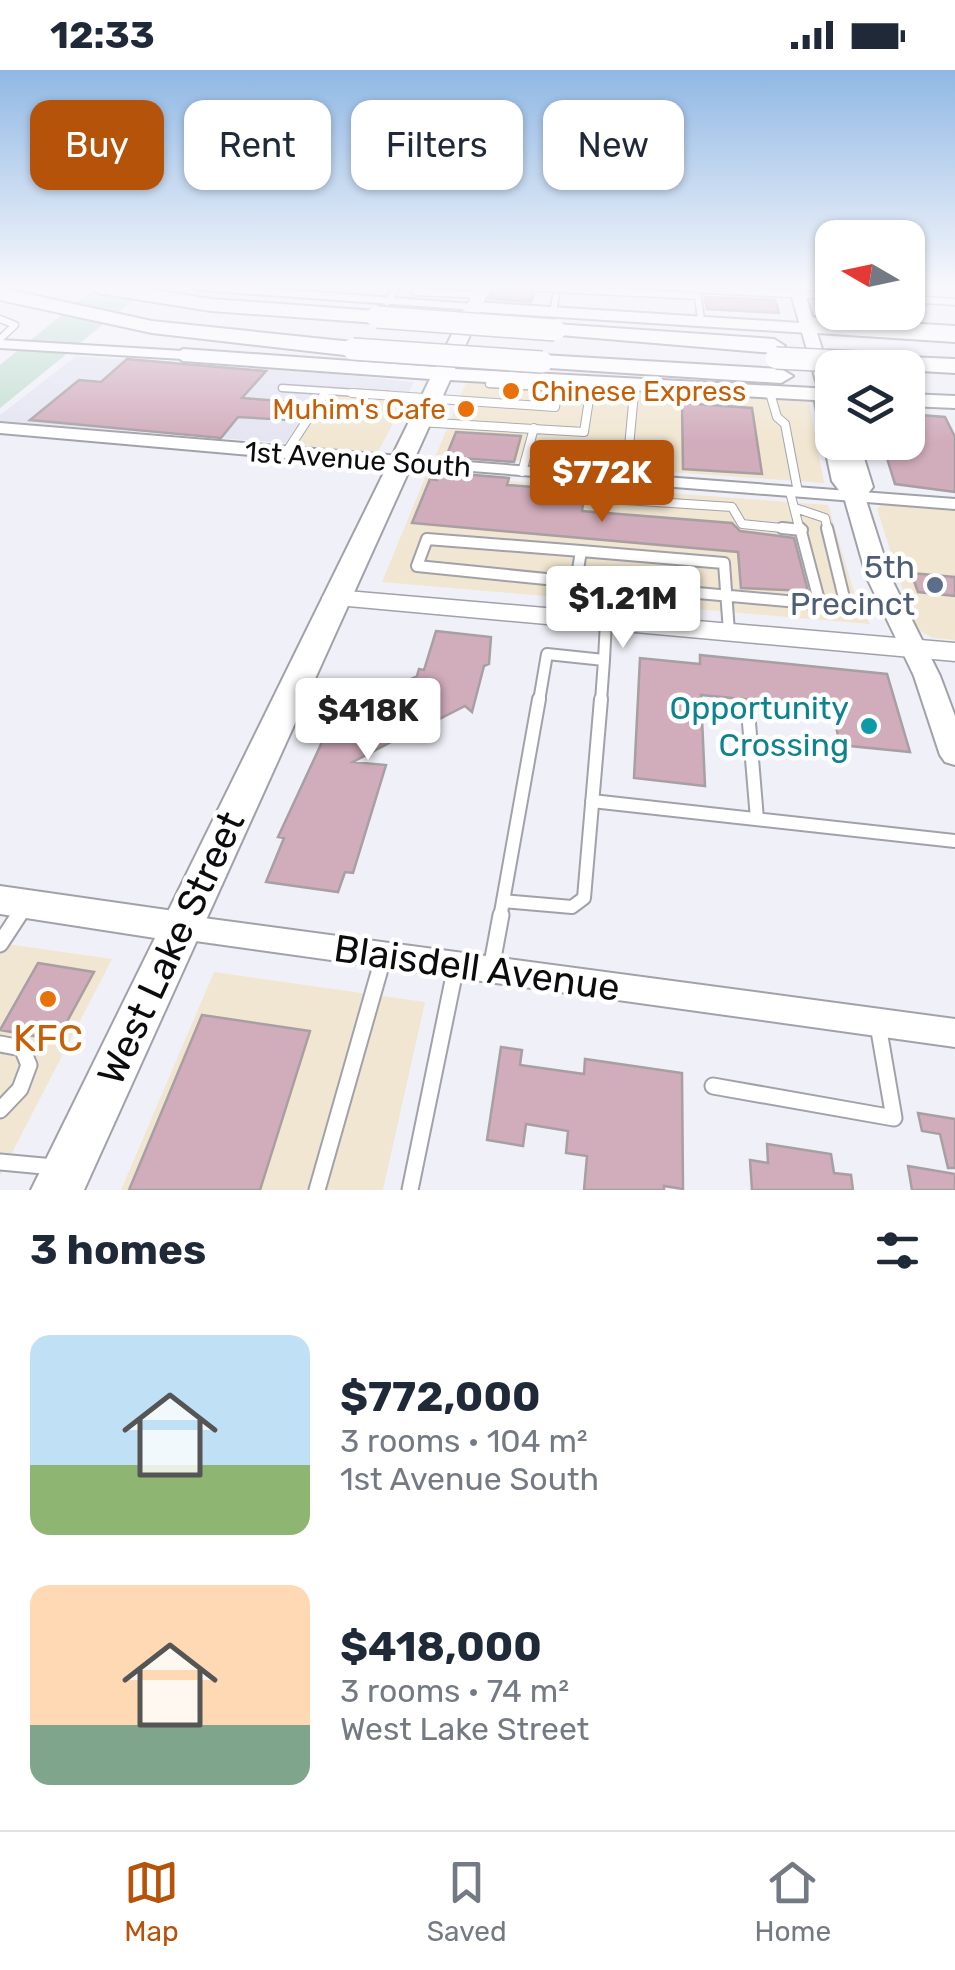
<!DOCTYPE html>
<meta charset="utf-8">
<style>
body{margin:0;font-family:Rubik,sans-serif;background:#f2f2f3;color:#1f2937;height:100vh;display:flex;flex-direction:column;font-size:38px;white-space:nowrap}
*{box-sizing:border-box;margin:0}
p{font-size:32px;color:#747a83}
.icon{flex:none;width:55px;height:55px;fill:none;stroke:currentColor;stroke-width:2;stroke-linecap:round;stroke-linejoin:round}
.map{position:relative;height:1120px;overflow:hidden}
.side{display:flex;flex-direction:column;background:#fff;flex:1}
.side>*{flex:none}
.hud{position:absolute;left:30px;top:30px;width:895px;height:90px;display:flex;gap:20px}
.needle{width:65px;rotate:279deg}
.controls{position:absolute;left:815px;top:150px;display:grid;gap:20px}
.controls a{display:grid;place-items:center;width:110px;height:110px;border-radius:20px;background:#fff;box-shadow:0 2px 8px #0004;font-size:50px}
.price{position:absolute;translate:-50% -85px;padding:0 22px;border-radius:10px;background:#fff;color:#222;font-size:32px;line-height:65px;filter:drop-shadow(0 2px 5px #0008)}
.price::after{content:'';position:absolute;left:50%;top:60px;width:30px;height:22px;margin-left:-15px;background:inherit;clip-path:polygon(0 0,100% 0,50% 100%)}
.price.active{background:#b45309;color:#fff}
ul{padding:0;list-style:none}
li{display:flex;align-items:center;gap:30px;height:250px;padding:0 30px}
li span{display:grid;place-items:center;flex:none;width:280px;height:200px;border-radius:20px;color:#555}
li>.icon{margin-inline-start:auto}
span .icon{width:120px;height:120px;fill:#fffc;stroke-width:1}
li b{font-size:42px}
h2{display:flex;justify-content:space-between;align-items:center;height:120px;padding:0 30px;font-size:42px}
.pill{padding:0 35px;border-radius:20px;background:#fff;box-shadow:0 2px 8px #0004;font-size:35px;line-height:90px}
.pill.active{background:#b45309;color:#fff}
.status{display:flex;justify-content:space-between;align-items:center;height:70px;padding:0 50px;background:#fff;direction:ltr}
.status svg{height:28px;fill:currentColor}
.tabs{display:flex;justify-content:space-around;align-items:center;height:140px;border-top:2px solid #e0e1e3;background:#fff;font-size:28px;color:#747a83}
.tabs a{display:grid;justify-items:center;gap:5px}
.tabs .active{color:#b45309}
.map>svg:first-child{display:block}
.commercial{fill:#f1e6d1}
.built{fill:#e4e4f2}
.green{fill:#c2ded0}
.building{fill:#d1acbb;stroke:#a79fa2;stroke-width:2.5}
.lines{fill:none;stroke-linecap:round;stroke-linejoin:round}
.service-far4-casing{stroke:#a1a1a9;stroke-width:9}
.service-far3-casing{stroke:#a1a1a9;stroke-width:10}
.service-far2-casing{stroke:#a1a1a9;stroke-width:14}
.service-far1-casing{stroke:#a1a1a9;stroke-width:16}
.service-casing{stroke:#a1a1a9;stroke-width:19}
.minor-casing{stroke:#a1a1a9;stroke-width:4}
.tertiary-casing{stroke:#a1a1a9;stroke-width:4}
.secondary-casing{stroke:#a1a1a9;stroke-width:3}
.primary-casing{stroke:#a1a1a9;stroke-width:4}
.motorway-casing{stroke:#a1a1a9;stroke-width:4}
.service-far4{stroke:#fff;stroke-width:6}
.service-far3{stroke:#fff;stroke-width:8}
.service-far2{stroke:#fff;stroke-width:10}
.service-far1{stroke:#fff;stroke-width:12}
.service{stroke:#fff;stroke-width:15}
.minor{fill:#fff;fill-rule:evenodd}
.tertiary{fill:#fff;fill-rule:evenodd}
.secondary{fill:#fff;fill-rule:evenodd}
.primary{fill:#fff;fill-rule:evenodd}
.motorway{fill:#fff;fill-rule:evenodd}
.motorway-bridge-casing{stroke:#a1a1a9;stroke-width:24;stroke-linecap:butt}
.motorway-bridge{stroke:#fff;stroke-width:21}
.food-dot{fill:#e8710a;stroke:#fff;stroke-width:4}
.service-dot{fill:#5c6f8a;stroke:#fff;stroke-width:4}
.culture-dot{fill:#0f9aa8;stroke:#fff;stroke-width:4}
.labels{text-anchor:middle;stroke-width:9;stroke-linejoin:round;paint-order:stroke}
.far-food-label{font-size:28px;fill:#c56008;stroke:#fff;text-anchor:start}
.far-street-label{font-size:28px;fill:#0c0c0e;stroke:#fff}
.service-label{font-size:32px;fill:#4e5e75;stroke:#fff;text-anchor:end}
.culture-label{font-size:32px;fill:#0d838f;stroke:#fff;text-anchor:end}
.near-street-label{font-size:38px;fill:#0c0c0e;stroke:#fff}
.near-food-label{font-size:38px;fill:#c56008;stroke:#fff}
</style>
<div class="status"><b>12:33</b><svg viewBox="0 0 49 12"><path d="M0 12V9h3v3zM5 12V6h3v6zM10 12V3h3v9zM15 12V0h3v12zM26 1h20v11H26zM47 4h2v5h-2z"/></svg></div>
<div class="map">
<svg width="955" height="1120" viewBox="0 0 955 1120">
<rect width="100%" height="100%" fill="#f0f0f8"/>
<path class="commercial" d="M467,310l342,22 15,81 -388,-28z
M330,325l75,5 -27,52 -82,-6z
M426,405l402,30 26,87 16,32 -488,-42z
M882,434l73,6v130l-22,-2 -18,-10 -38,-119z
M0,873l112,16 -112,217z
M214,902l211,30 -42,188h-262z"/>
<path class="built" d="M76,286l259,18 79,8 -9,18 -85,-5 -35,48 -285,-22v-6z"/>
<path class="green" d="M96,217h53l-149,121v-43z"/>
<path class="building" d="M495,217h35l4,7 -3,8 -42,-3z
M705,227l70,3 4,13 -72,-4z
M127,289l139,12 -24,27 67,5 -18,17 -53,-3 -17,21 -191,-18 49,-40 22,2z
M682,333l70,5 10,66 -79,-5z
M908,344l37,3 10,20v55l-60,-8 -13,-42h26z
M456,362l65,4 -7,26 -68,-5z
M439,402l70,6 -2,7 78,6 -3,20 150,12 8,8 54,7 14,53 -67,-3 -3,-36 -326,-29 18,-44 7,1z
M911,503l44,4v19l-37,-4z
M436,561l55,6 -2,27 -5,2 -12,46 -7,-6 -57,29 -10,-9 -5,15 -40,21 33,3 -33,108 -8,-1 -7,20 -72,-10 18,-44 -6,-1 51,-110 -21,-2 33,-15 3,3 73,-37 2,-7 5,1z
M700,585l187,19 23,78 -70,-7 -8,-37 -131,-13 4,91 -71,-8 6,-120 60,6z
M38,893l56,9 -37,68 -57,-10z
M202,945l108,16 -50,159h-131z
M501,977l21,3 -2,15 64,9 1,-15 97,14 1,116 -19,-3v4h-80l3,-34 -21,-3 2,-22 -42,-7 -3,22 -36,-6z
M918,1043l37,6v49h-7l-8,-34 -18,-3z
M767,1074l64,10 3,19 17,2 2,15h-101l-2,-30 18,3z
M908,1096l47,8v16h-43z"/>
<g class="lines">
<defs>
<path id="service-far4" d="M537,218l161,8 3,24
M687,219l145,7
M415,222l65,3
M908,229l47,3
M387,232l10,-15
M553,242l3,-16
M0,249l15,6 -15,14
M489,314l71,4
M282,318l106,7
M323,325l3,-4
M558,325l3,-14
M590,325l2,-13
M634,325l1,-9"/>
<path id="service-far3" d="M352,323l203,14 3,-14
M770,323l7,24 8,7 13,68
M419,352l165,10 6,-39
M285,384l40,-61
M853,385l22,-13
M522,402l12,-44
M626,409l8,-86
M790,422l10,39
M610,429l122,8 10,17 60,6
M795,438l30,10 3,13"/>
<path id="service-far2" d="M782,458l20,2
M427,469l154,12 -5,31 -159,-16z
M581,481l143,12 5,69
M820,534l25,-2 -18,-74
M568,548l8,-36 244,22 -20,-76
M539,631l8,-47 57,6 2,-39
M601,631l3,-41"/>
<path id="service-far1" d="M749,653l8,96
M592,731l363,40
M503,831l69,6 12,-9 17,-199
M17,848l6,-9
M500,848l39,-219"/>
<path id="service" d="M0,874l19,-29
M491,899l10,-54
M0,974l22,4 7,17 -9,24 -20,21
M713,1016l181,32 -16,-93
M0,1092l54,5
M317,1120l67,-235
M410,1120l46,-224"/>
<path id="minor" d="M193,217h54l227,17 6,3 -6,3 -276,-20z
M806,247l149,9v8l-153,-11 -2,-2z
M0,270l183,11 6,4 -6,4 -183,-11z
M400,387l555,42v10l-560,-44v-6z
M181,845l774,104v28l-774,-108 -10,-4 -4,-8 4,-8z"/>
<path id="tertiary" d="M789,217h14l29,95v60h27l14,45 -8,10 26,81 49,98 15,40v49l-10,-3 -5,-7 -26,-79 -47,-98 -23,-81 -12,-16 -17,-79 3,-14z
M0,353l400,33 10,6 -10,6 -400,-35z
M0,816l181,26 12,5 5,10 -5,10 -12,5 -181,-28z"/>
<path id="secondary" d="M476,217h15l-11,23 -6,2 -8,-5z
M335,520l620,53v18l-629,-57 -4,-6 4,-6z"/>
<path id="primary" d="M474,232l341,22 3,4 -9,5 -329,-21 -25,57 377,20v12l-382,-21 -366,810h-53l399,-811 -247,-18 -9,-6 9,-6 253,18 29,-60z
M908,324l47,2v12l-47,-2z"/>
<path id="motorway" d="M89,217h47l75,12 166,12 10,6 -10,6 -166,-12 -113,-18z
M0,218l152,33 201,21 11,7 -11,7 -201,-23 -152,-33z
M809,252l146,8v12l-153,-10 -3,-4 3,-4z
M555,254l219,15 11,7 -11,7 -226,-19 -3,-4z
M542,285l239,14 12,7 -12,7 -247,-16 -3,-5z
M859,285l96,4v14l-104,-6 -3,-5z"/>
</defs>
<use href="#service-far4" class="service-far4-casing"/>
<use href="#service-far3" class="service-far3-casing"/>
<use href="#service-far2" class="service-far2-casing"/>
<use href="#service-far1" class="service-far1-casing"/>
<use href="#service" class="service-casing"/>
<use href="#minor" class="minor-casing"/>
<use href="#tertiary" class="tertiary-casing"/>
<use href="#secondary" class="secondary-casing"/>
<use href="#primary" class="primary-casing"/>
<use href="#motorway" class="motorway-casing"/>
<use href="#service-far4" class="service-far4"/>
<use href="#service-far3" class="service-far3"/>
<use href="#service-far2" class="service-far2"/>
<use href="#service-far1" class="service-far1"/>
<use href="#service" class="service"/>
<use href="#minor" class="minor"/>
<use href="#tertiary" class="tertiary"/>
<use href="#secondary" class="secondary"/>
<use href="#primary" class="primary"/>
<use href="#motorway" class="motorway"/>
<defs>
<path id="motorway-bridge" d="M377,247l178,13
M353,279l189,13
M776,288l83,4"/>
</defs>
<use href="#motorway-bridge" class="motorway-bridge-casing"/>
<use href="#motorway-bridge" class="motorway-bridge"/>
</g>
<linearGradient id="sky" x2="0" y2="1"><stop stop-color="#90b8e4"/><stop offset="0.58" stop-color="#f8f8fc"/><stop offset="1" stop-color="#f8f8fc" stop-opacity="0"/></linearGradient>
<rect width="955" height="374" fill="url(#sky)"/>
<g class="food-dot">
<circle cx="511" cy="321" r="10"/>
<circle cx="466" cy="339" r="10"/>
<circle cx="48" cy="929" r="10"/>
</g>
<circle class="service-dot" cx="935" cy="515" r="10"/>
<circle class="culture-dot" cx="869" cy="656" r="10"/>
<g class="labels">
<g class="far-food-label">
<text x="531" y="331">Chinese Express</text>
<text x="446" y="349" text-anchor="end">Muhim's Cafe</text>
</g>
<g class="far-street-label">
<text transform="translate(358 389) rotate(4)" y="10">1st Avenue South</text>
</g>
<g class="service-label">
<text x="915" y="508">5th<tspan x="915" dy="37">Precinct</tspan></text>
</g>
<g class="culture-label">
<text x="849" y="649">Opportunity<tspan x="849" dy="37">Crossing</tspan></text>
</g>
<g class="near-street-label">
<text transform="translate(171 878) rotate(-65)" y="13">West Lake Street</text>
<text transform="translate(477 898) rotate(8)" y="13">Blaisdell Avenue</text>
</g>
<g class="near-food-label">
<text x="48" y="981">KFC</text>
</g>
</g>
</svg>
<div class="controls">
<a><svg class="needle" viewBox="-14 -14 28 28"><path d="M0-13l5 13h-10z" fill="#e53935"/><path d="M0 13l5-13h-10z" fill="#747a83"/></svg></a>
<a><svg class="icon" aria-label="layers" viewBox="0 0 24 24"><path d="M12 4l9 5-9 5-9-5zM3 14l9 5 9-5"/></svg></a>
</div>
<b class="price active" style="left:602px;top:455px">$772K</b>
<b class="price" style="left:623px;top:581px">$1.21M</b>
<b class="price" style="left:368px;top:693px">$418K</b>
<div class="hud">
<a class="pill active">Buy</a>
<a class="pill">Rent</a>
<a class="pill">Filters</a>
<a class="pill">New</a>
</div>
</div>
<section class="side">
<h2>3 homes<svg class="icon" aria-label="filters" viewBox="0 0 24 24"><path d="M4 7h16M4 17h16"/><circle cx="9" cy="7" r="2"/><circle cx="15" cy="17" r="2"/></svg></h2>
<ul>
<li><span style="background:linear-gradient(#bfe0f5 65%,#8fb573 0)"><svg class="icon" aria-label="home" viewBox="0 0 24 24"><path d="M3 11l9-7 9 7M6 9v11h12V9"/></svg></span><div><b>$772,000</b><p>3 rooms · 104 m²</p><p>1st Avenue South</p></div></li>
<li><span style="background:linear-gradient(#ffd9b3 70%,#7fa58c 0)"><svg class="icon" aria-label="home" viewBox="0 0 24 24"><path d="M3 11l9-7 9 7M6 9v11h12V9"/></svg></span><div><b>$418,000</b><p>3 rooms · 74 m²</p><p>West Lake Street</p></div></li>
</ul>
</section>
<nav class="tabs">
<a class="active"><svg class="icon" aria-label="map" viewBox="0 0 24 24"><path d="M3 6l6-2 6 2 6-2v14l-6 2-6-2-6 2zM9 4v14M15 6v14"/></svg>Map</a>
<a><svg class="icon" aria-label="saved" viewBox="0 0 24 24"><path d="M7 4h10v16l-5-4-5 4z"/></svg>Saved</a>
<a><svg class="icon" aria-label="home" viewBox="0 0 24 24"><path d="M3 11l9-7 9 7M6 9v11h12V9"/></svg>Home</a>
</nav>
